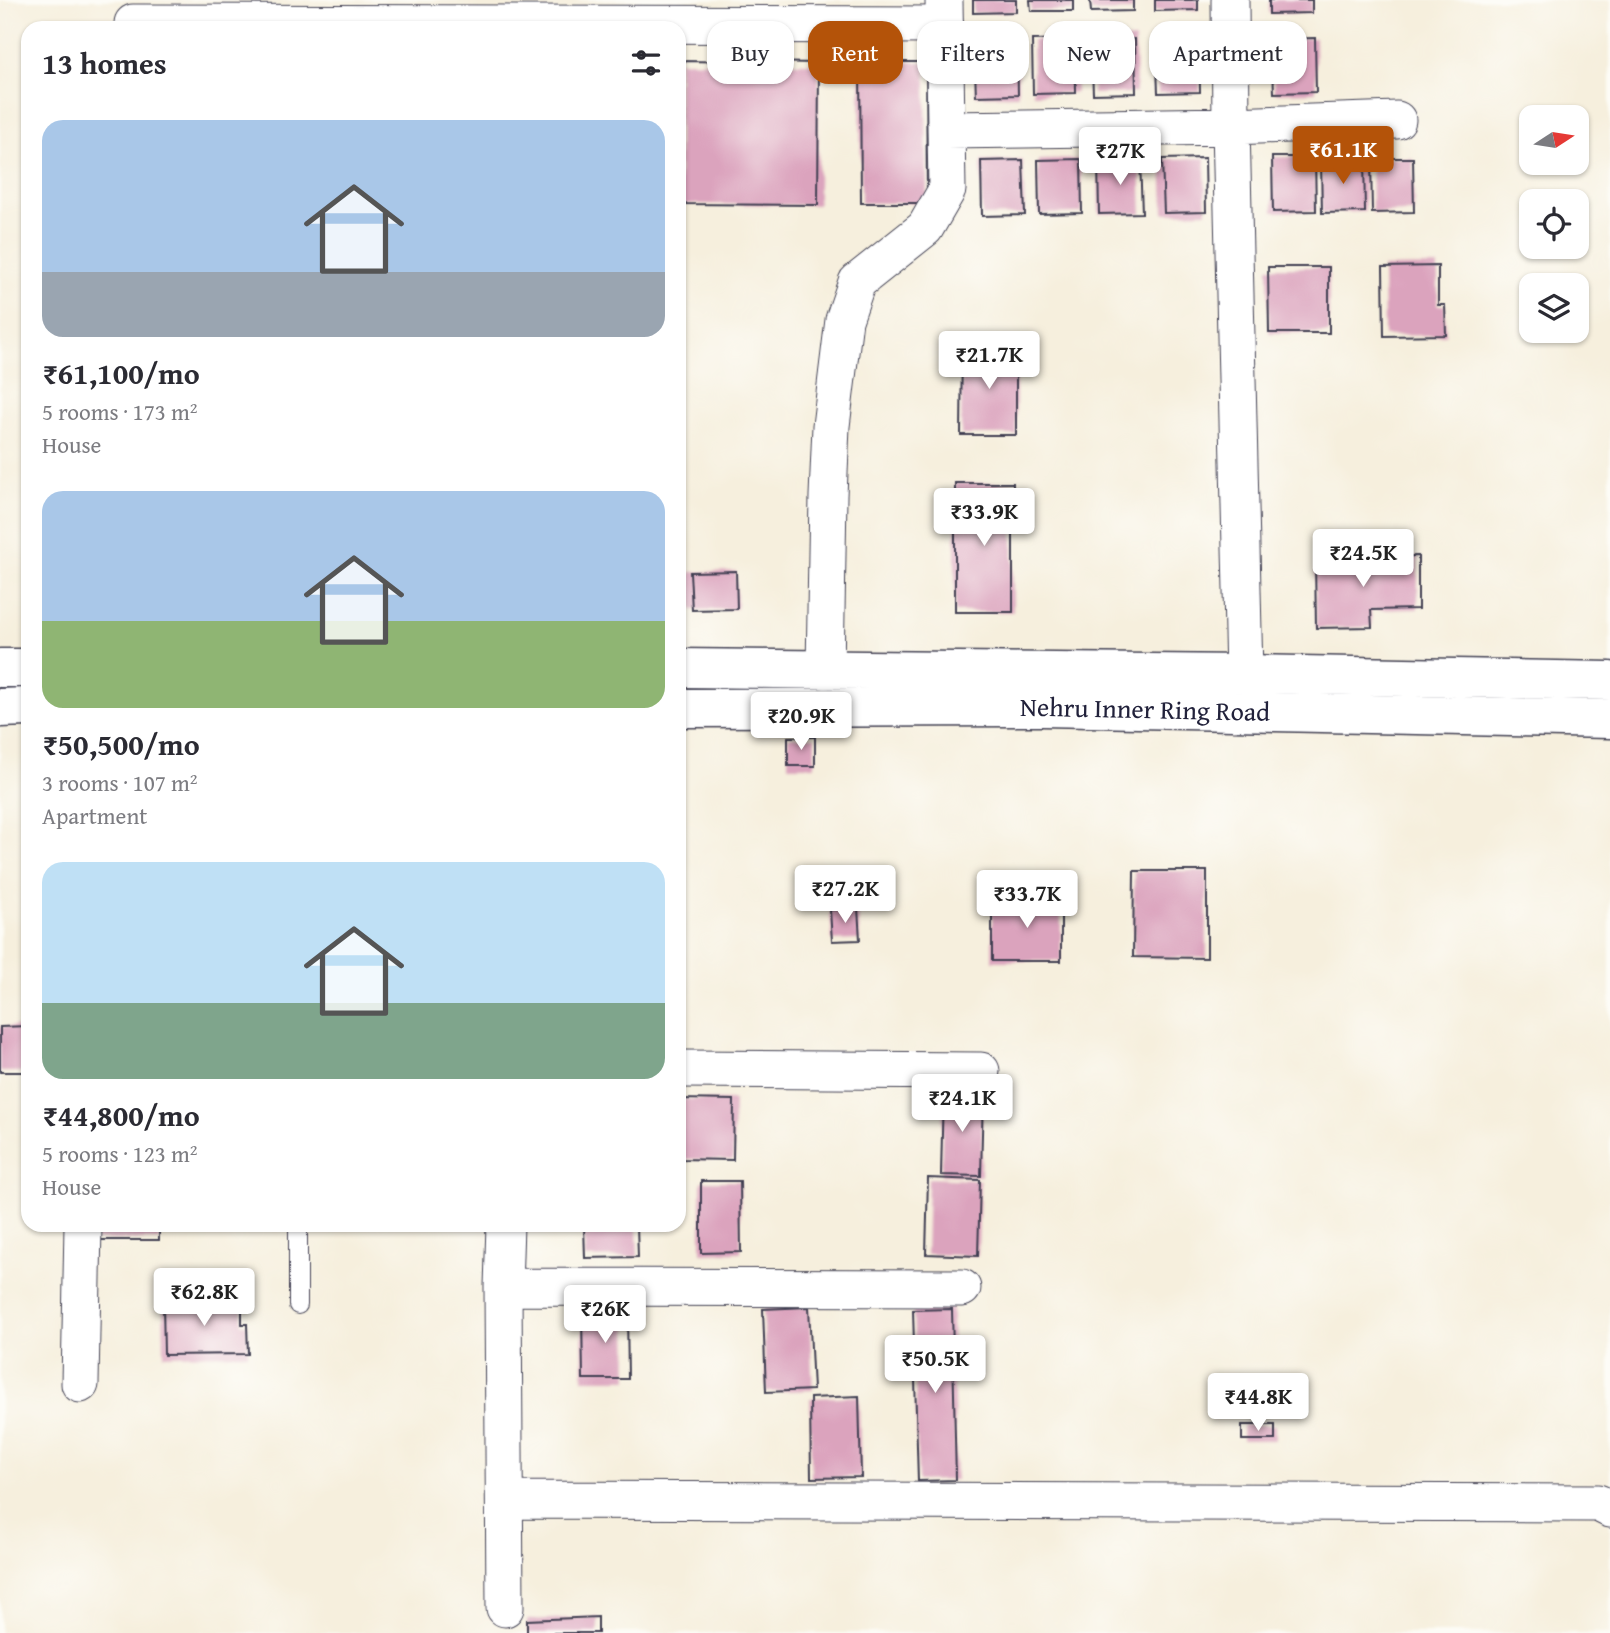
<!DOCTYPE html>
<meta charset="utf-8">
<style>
body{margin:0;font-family:"Gentium Book Plus",serif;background:#f2f2f3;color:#2b2b33;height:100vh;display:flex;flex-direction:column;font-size:26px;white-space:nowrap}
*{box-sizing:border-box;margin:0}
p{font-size:23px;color:#7c7c81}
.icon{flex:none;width:38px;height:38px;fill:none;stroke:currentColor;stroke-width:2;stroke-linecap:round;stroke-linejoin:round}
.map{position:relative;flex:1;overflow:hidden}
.side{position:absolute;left:21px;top:21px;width:665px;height:1211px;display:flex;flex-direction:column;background:#fff;border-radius:21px;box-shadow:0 2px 5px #0004}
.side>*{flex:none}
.banner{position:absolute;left:707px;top:21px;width:665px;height:63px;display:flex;gap:14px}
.needle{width:46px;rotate:78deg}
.buttons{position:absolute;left:1519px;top:105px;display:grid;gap:14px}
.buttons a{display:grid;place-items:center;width:70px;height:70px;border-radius:14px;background:#fff;box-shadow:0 2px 5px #0004;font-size:35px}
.price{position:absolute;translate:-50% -60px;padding:0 16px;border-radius:7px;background:#fff;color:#222;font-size:23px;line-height:46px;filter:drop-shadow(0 2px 4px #0008)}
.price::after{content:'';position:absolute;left:50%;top:42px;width:21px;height:16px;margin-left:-10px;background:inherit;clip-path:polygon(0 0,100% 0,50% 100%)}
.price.selected{background:#b45309;color:#fff}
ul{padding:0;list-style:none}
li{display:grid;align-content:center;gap:14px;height:371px;padding:0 21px}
li span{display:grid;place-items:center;height:217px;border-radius:21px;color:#555}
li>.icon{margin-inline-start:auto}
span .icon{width:126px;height:126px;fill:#fffc;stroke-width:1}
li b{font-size:30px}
h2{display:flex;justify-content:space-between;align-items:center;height:84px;padding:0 21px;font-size:30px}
.pill{padding:0 24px;border-radius:21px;background:#fff;box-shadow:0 2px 5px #0004;font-size:24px;line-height:63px}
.pill.selected{background:#b45309;color:#fff}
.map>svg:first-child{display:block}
.building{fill:#dba3bd}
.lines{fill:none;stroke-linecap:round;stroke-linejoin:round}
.service-casing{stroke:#424153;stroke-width:20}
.minor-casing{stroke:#424153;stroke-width:39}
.primary-casing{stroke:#424153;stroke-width:41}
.service{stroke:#fff;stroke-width:18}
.minor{stroke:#fff;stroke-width:37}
.primary{stroke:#fff;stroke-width:38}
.labels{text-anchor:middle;stroke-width:6;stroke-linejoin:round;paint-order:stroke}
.street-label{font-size:26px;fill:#22223b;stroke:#fdfcf7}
</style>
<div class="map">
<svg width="1610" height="1633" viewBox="0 0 1610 1633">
<rect width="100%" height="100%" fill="#fdfcf7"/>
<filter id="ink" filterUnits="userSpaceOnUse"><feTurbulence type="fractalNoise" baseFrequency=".0143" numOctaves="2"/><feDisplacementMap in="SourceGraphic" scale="14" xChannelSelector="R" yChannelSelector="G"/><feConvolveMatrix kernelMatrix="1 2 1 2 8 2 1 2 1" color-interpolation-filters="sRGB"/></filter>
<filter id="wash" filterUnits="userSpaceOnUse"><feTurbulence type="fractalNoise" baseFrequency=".00686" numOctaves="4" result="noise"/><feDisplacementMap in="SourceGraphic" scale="28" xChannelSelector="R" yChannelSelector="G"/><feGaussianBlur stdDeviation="1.57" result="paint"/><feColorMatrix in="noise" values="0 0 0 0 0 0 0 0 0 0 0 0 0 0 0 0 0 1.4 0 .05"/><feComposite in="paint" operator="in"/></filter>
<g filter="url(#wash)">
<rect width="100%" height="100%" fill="#f6efdd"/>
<g id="blocks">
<path class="building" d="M973,0h43v12l-43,1z
M1030,0h43v11h-42z
M1090,0h43v11l-42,1z
M1155,0h43v10l-43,1z
M1269,0h43v13l-43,1z
M1199,38l1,54 -42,1 -2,-54z
M1315,38l1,54 -42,1 -2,-54z
M1075,39l1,54 -43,1 -1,-54z
M1135,39l1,54 -43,1 -2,-54z
M1017,40l1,55 -42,1 -2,-55z
M679,61l140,2 -1,142 -139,-1z
M860,62h66l1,141h-66z
M1272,157h43l1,54 -43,1z
M1205,158l1,54 -42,1 -2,-54z
M1364,158l1,54 -43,1 -1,-54z
M1371,158h42l1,54 -42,1z
M1081,159l1,54 -43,1 -1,-54z
M1140,159l2,54 -43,1 -1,-54z
M1023,160l2,55 -43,1 -1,-55z
M1438,266v39h7l1,30 -62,1 -1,-69z
M1268,267h61v66h-60z
M962,346h54v89h-55z
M955,483h58v129h-58z
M1418,556v53l-47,1 1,17 -56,1 -1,-70z
M736,571l1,38 -45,1 -2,-38z
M788,737h27v29h-27z
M1134,871h73v87l-74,-1z
M992,899h69v62h-69z
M858,908l2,32 -28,1 -2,-31z
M28,1026v46h-28v-45z
M943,1092l40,1 -2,83 -40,-1z
M679,1099l55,1 -1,60 -54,-1z
M928,1178l52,2 -2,76 -52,-2z
M701,1181h39l1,71 -40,1z
M93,1225h66v15h-66z
M584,1225h53l1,32 -53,1z
M242,1300v24h5l1,30 -84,1 -1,-53z
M809,1307l4,83 -47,2 -3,-83z
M952,1309l4,171 -38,1 -5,-171z
M627,1311l1,68h-45l-1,-67z
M859,1396l2,81 -50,1 -1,-80z
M1242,1425h33v15h-33z
M598,1617v16h-71v-13z"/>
</g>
</g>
<g filter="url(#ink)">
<use href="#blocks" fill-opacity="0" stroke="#424153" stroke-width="2"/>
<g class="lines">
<defs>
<path id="service" d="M298,1305v-80"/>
<path id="minor" d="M1230,0l1,126 13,548
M133,23l812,2
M946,130l285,-4 166,-6
M825,670l3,-174 3,-70 13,-106 13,-38 68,-54 22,-38 -3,-189
M679,1069l302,2
M505,1225l-2,62 2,321
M503,1287l459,1
M80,1384l3,-159
M505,1500l1093,3 12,6"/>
<g id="primary">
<path d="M0,668h28"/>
<path d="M679,668l565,6 366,7"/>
<path d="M0,708l28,-1"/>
<path id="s1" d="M679,708l364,-1 567,12"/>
</g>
</defs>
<use href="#service" class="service-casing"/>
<use href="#minor" class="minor-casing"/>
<use href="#primary" class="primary-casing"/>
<use href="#service" class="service"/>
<use href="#minor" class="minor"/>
<use href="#primary" class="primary"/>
</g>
</g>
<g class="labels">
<g class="street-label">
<text dy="9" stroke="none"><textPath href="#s1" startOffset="466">Nehru Inner Ring Road</textPath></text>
</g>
</g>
</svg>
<div class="buttons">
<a><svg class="needle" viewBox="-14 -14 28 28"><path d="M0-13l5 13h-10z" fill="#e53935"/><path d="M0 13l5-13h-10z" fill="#7c7c81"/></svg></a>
<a><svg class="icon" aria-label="locate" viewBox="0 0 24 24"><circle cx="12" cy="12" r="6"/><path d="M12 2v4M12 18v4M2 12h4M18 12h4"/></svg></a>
<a><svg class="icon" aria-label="layers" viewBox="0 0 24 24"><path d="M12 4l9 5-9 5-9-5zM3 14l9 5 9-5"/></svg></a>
</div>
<b class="price selected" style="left:1343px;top:186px">₹61.1K</b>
<b class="price" style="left:1120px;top:187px">₹27K</b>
<b class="price" style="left:989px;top:391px">₹21.7K</b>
<b class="price" style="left:984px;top:548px">₹33.9K</b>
<b class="price" style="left:1363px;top:589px">₹24.5K</b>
<b class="price" style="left:801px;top:752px">₹20.9K</b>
<b class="price" style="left:845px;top:925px">₹27.2K</b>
<b class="price" style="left:1027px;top:930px">₹33.7K</b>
<b class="price" style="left:962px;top:1134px">₹24.1K</b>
<b class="price" style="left:204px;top:1328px">₹62.8K</b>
<b class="price" style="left:605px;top:1345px">₹26K</b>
<b class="price" style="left:935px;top:1395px">₹50.5K</b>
<b class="price" style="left:1258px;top:1433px">₹44.8K</b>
<div class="banner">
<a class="pill">Buy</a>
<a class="pill selected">Rent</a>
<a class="pill">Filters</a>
<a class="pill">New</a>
<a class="pill">Apartment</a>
</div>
<section class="side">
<h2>13 homes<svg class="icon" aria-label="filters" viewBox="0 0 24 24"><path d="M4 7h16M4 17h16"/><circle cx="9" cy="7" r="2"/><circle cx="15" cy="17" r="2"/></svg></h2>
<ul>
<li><span style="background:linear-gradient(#a9c7e8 70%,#9aa5b1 0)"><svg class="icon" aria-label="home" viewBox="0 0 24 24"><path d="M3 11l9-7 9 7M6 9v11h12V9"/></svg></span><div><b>₹61,100/mo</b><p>5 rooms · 173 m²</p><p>House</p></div></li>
<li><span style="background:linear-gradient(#a9c7e8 60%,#8fb573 0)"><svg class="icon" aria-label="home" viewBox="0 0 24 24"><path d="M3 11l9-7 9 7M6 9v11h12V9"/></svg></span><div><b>₹50,500/mo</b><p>3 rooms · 107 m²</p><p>Apartment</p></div></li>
<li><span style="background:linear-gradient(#bfe0f5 65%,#7fa58c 0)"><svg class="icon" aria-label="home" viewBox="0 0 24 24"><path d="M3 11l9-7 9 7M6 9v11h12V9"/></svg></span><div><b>₹44,800/mo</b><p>5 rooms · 123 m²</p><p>House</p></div></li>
</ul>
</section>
</div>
